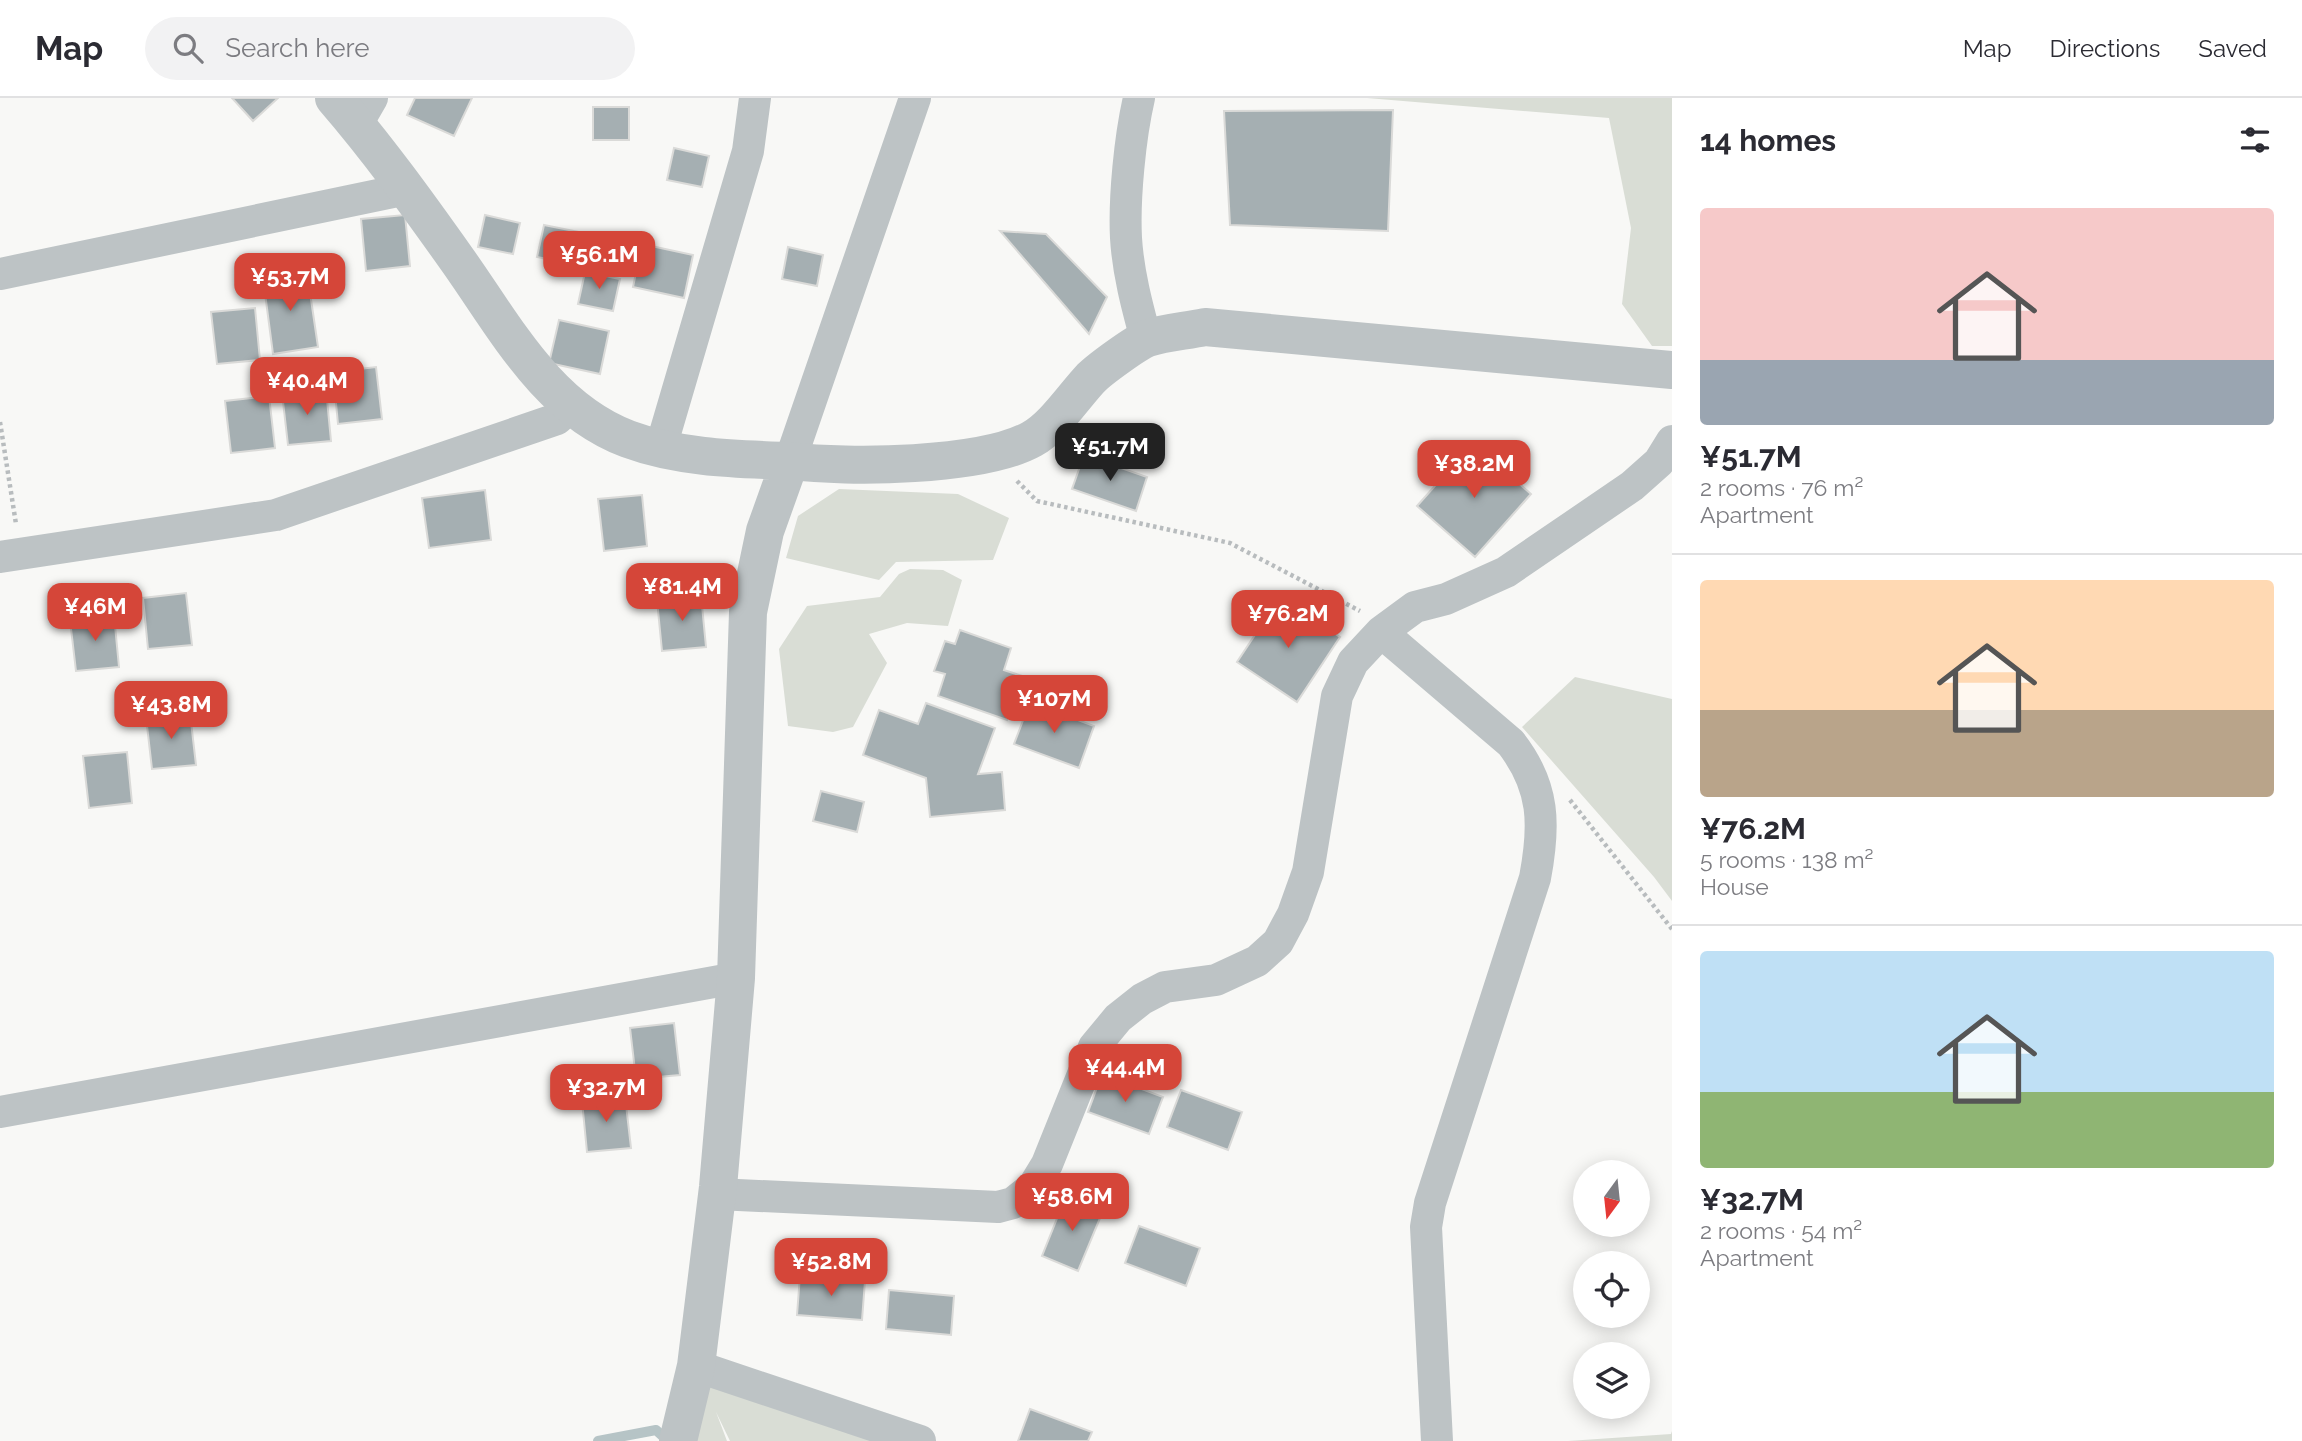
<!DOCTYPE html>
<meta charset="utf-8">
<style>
body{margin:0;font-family:Raleway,sans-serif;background:#f2f2f3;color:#2b2b33;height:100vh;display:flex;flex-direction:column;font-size:26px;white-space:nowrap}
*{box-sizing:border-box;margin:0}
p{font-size:23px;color:#7c7c81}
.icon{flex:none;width:38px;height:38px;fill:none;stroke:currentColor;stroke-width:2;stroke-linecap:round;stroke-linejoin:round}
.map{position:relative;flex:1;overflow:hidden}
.drawer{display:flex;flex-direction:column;background:#fff;width:630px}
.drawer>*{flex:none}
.needle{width:46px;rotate:195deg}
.fabs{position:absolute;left:1573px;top:1062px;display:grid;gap:14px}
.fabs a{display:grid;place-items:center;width:77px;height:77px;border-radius:50%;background:#fff;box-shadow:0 4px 18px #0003;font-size:35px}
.price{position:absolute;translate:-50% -60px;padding:0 16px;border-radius:14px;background:#d54639;color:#fff;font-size:23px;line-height:46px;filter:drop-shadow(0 2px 4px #0008)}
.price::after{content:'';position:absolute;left:50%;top:42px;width:21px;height:16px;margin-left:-10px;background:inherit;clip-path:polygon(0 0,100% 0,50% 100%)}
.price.on{background:#222;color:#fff}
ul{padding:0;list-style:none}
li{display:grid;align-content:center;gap:14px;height:371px;padding:0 28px}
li+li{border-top:2px solid #e1e1e2}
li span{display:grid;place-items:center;height:217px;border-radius:7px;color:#555}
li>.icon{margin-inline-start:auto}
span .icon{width:126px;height:126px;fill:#fffc;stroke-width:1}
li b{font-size:30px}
h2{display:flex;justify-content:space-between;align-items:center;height:84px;padding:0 28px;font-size:30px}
header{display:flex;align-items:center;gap:42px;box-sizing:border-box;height:98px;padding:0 35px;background:#fff;border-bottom:2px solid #e1e1e2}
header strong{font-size:33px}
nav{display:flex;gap:38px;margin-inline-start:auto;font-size:24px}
.search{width:490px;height:63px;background:#f2f2f3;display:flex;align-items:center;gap:18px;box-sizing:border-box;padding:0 24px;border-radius:38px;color:#7c7c81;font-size:26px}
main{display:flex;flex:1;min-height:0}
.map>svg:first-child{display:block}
.green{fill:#d9ddd5}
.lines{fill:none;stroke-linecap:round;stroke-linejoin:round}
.stream{stroke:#b6c4c6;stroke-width:10}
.building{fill:#a5afb2;stroke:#dadad8;stroke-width:2}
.path{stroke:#b8bcbe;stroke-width:4.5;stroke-dasharray:3.5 3.5;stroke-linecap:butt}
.minor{stroke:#bdc3c5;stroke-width:32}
.tertiary{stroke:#bdc3c5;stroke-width:38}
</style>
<header>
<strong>Map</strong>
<div class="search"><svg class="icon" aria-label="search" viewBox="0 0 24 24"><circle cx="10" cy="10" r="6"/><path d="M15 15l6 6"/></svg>Search here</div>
<nav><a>Map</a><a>Directions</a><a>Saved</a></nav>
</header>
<main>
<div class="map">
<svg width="1672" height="1343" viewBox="0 0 1672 1343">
<rect width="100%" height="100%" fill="#f8f8f6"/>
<path class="green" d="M1367,0h305v248h-20l-30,-42 9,-76 -22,-110z
M839,391l119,5 51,24 -16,42 -97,2 -17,18 -93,-22 12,-42z
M910,471l33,1 19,10 -14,46 -41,-3 -38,11 18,29 -34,64 -20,5 -45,-6 -9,-77 28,-43 73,-9 19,-23z
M1575,579l97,22v202l-18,-24 -132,-150z
M696,1268l190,75h-156l-14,-29 11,29h-36z
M1672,1333v10h-104l103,-7z"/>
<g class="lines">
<path class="stream" d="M598,1343l58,-11 12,11"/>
</g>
<path class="building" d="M232,0h46l-25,23z
M415,0h57l-18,38 -47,-21z
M593,9h36v33h-36z
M1393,12l-5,121 -158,-6 -6,-114z
M674,50l35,8 -7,31 -35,-7z
M405,117l5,51 -44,5 -5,-52z
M485,117l35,8 -7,31 -35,-7z
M544,127l35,7 -7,32 -35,-7z
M1000,133l46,3 61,63 -18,37z
M642,146l51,11 -9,43 -51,-11z
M788,149l35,8 -6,31 -35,-7z
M307,174l11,75 -45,7 -10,-76z
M585,174l35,7 -7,32 -35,-7z
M255,210l5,52 -43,4 -6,-52z
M559,222l50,11 -9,43 -51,-11z
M376,269l6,52 -44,5 -5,-52z
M326,291l5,52 -43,4 -6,-52z
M269,298l6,52 -44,5 -6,-52z
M1473,345l58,51 -56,63 -58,-51z
M1084,357l63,22 -11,34 -64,-22z
M485,392l6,50 -62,8 -7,-50z
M642,397l5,51 -43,5 -6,-52z
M186,495l6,52 -44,4 -5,-51z
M701,497l5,52 -44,4 -5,-51z
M1280,499l60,40 -43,65 -60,-40z
M114,517l5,52 -43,4 -6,-51z
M960,532l51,18 -7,22 18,6 -15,44 -69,-24 7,-22 -11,-3 11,-30 10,3z
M1030,604l64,24 -15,42 -65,-24z
M926,605l69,25 -17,46 24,-2 3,38 -75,7 -4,-39 -63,-23 16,-45 39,14z
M190,615l6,52 -44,4 -6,-52z
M127,654l5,51 -43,5 -6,-52z
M821,693l43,11 -7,30 -44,-11z
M674,925l6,52 -44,4 -6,-51z
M1102,976l61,23 -14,37 -61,-22z
M1181,992l61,22 -14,38 -61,-23z
M625,998l6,52 -44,4 -5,-51z
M1066,1098l37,15 -25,60 -36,-15z
M1139,1128l61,22 -14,38 -61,-23z
M800,1177l65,6 -3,39 -65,-5z
M889,1192l65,6 -3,39 -65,-6z
M1030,1311l62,23 -4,9h-70z"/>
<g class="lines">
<path class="path" d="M0,324l16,102
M1017,383l20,20 193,42 130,68
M1570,702l102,129"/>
<path class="minor" d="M1139,0c-9,39 -15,100 -13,140 2,34 11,68 20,101
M357,26l15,-26
M0,176l407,-85
M661,349l87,-296 7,-53
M790,363l125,-363
M0,459l276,-42 281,-96 13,-12
M1381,534l130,111c34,44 34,82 24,135l-105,325 -4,24 11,214
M0,1014l736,-134
M717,1096l281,13 15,-4 20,-16 14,-23 47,-117 24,-29 24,-19 23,-12 51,-7 41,-19 21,-19 15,-28 15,-42 29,-176 16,-34 28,-30 34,-25 31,-8 60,-27 126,-86 27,-24 13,-21
M696,1268l224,75"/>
<path class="tertiary" d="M334,0c44,51 83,105 122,160 48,67 90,150 172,181 51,19 109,20 162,22
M678,1343l18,-75 22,-179 18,-209 12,-366 17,-81 25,-70c58,7 192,6 242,-22 22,-12 42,-43 59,-61 9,-9 46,-36 57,-40 18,-6 39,-7 57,-11l467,43"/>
</g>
</svg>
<div class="fabs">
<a><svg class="needle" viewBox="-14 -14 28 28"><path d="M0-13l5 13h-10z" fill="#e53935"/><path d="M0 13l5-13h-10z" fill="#7c7c81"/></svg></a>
<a><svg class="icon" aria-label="locate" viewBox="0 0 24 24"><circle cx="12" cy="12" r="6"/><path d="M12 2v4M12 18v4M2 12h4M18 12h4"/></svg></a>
<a><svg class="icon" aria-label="layers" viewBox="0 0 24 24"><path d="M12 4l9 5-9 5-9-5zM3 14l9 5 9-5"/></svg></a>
</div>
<b class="price" style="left:599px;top:193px">¥56.1M</b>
<b class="price" style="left:290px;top:215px">¥53.7M</b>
<b class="price" style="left:307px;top:319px">¥40.4M</b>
<b class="price on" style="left:1110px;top:385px">¥51.7M</b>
<b class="price" style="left:1474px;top:402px">¥38.2M</b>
<b class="price" style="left:682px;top:525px">¥81.4M</b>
<b class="price" style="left:95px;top:545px">¥46M</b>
<b class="price" style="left:1288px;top:552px">¥76.2M</b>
<b class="price" style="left:1054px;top:637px">¥107M</b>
<b class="price" style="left:171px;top:643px">¥43.8M</b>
<b class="price" style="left:1125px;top:1006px">¥44.4M</b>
<b class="price" style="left:606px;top:1026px">¥32.7M</b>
<b class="price" style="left:1072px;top:1135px">¥58.6M</b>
<b class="price" style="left:831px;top:1200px">¥52.8M</b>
</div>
<section class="drawer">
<h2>14 homes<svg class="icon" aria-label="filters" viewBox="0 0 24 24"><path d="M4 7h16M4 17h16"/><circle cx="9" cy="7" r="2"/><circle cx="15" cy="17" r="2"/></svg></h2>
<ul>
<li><span style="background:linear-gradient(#f6c9c9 70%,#9aa5b1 0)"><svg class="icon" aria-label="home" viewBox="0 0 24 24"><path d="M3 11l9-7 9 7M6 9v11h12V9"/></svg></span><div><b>¥51.7M</b><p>2 rooms · 76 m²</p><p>Apartment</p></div></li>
<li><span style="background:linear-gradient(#ffd9b3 60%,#b9a48a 0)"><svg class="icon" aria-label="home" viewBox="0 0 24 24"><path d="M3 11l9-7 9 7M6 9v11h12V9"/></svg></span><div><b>¥76.2M</b><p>5 rooms · 138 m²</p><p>House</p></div></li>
<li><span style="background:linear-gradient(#bfe0f5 65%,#8fb573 0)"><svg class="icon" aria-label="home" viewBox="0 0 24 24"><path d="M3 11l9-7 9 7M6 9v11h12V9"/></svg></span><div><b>¥32.7M</b><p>2 rooms · 54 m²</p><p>Apartment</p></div></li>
</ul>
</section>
</main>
